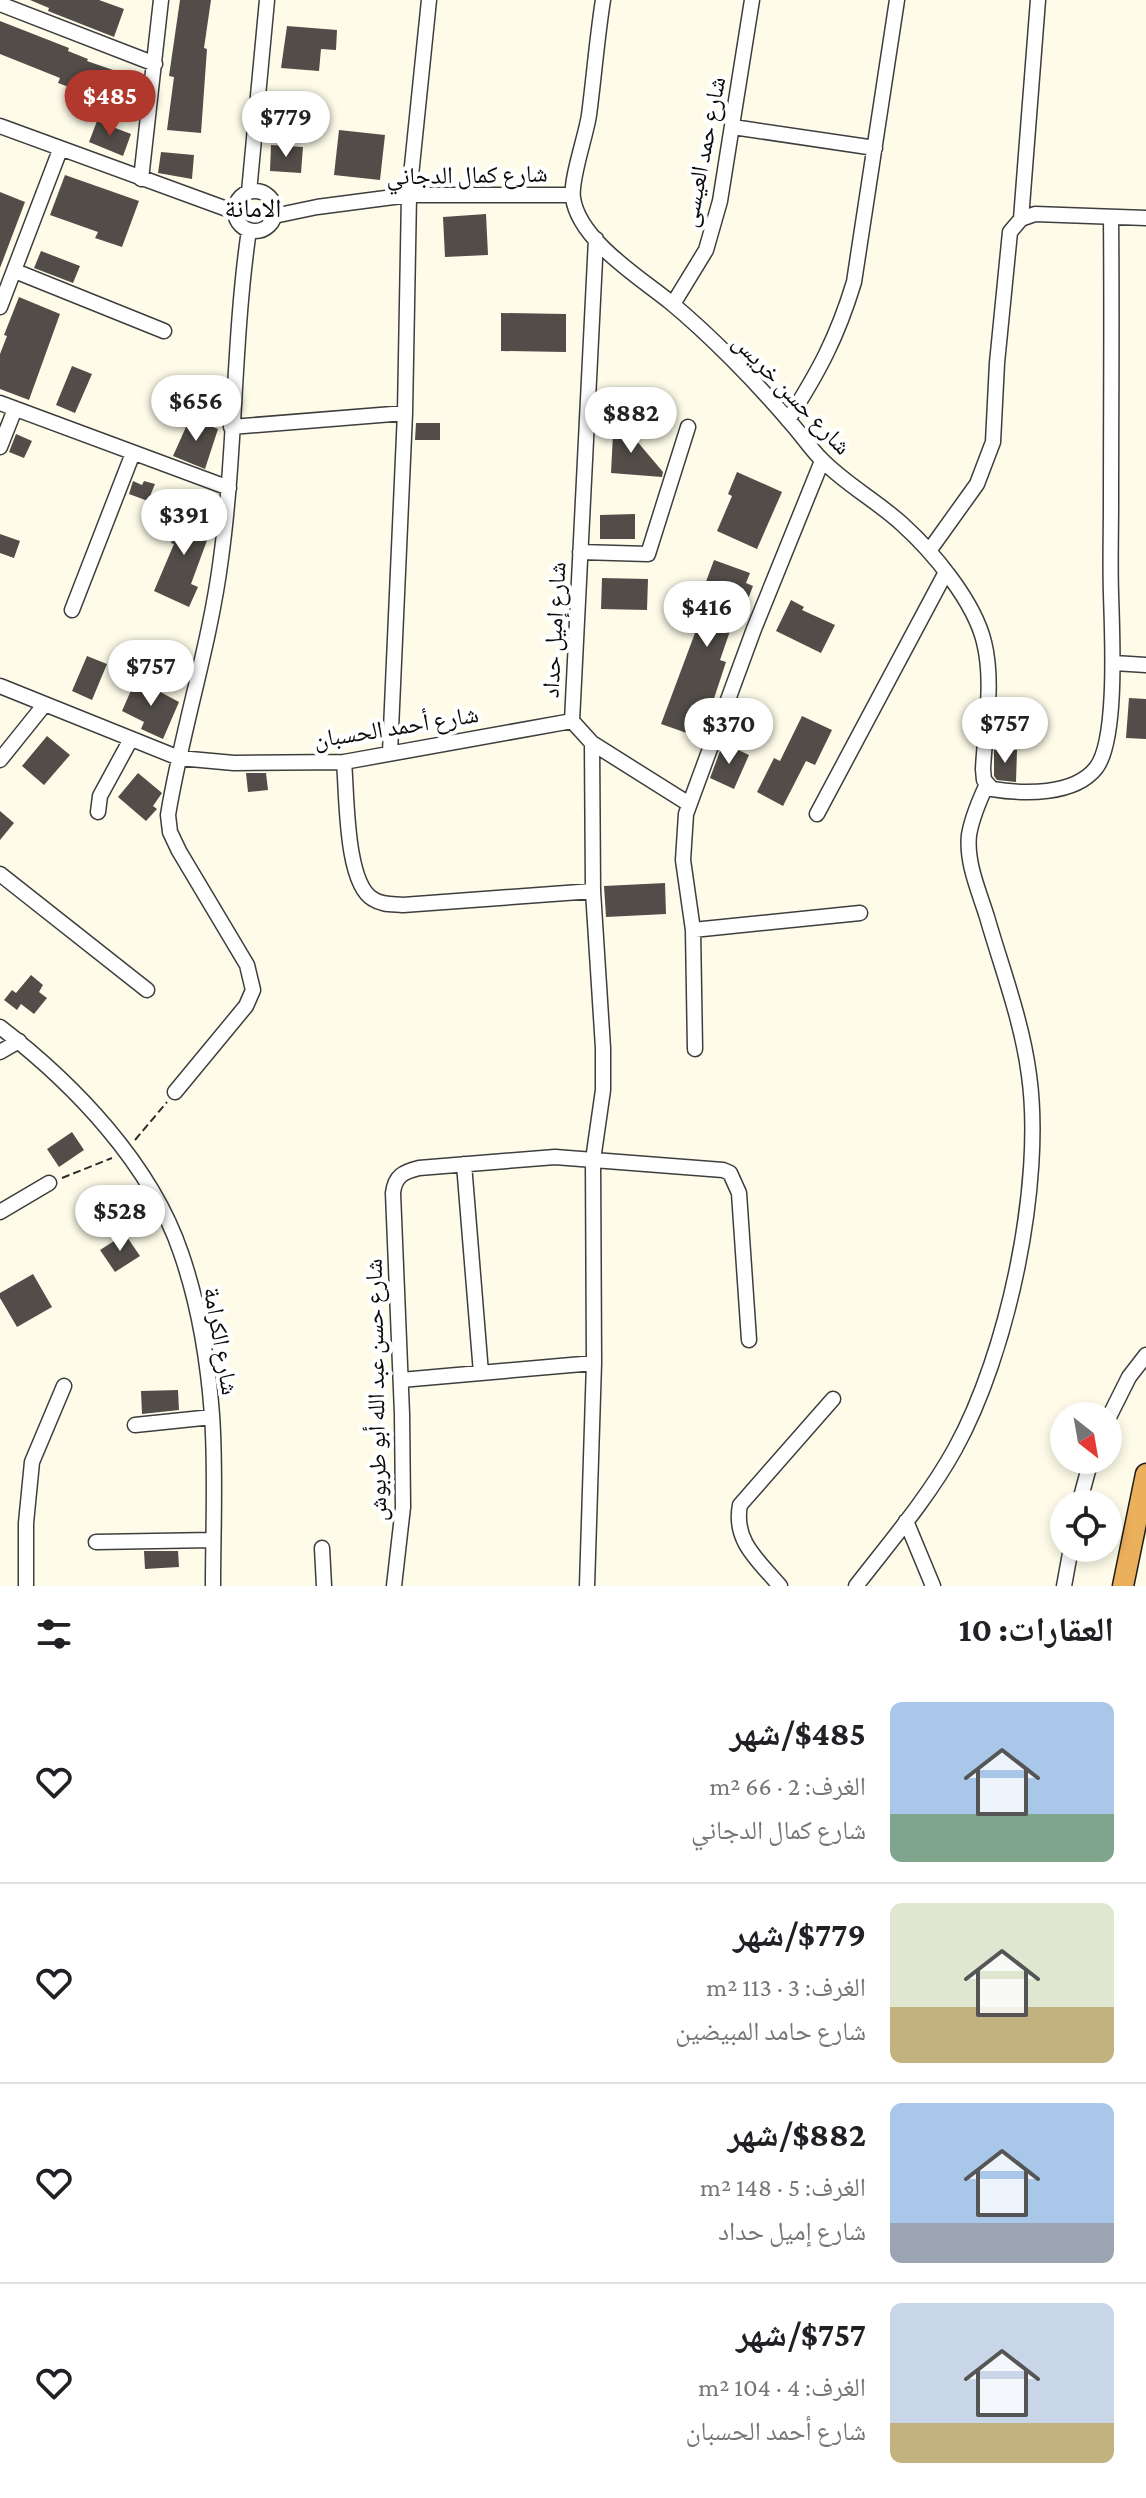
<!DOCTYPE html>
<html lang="ar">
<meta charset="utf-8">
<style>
body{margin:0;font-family:"Crimson Pro","Noto Naskh Arabic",serif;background:#f6f6f6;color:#202124;direction:rtl;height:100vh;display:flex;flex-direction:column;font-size:30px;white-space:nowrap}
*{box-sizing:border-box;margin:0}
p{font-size:26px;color:#757577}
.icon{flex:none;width:44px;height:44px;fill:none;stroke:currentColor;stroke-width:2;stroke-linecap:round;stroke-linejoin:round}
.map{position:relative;height:1586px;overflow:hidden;direction:ltr}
.drawer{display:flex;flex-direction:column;background:#fff;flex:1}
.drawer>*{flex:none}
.needle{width:52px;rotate:149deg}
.controls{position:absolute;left:1050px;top:1402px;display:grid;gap:16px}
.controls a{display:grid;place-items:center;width:72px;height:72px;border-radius:50%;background:#fff;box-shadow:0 4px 12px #0003;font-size:40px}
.price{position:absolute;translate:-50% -68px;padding:0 18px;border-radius:28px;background:#fff;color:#222;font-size:26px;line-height:52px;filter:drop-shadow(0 2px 4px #0008)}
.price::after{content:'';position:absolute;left:50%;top:48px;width:24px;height:18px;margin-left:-12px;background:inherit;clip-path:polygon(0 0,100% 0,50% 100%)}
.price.active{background:#b0382d;color:#fff}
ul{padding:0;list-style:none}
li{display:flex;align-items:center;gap:24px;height:200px;padding:0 32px}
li+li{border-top:2px solid #e0e0e0}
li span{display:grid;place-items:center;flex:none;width:224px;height:160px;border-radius:12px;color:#555}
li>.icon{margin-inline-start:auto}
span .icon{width:96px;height:96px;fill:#fffc;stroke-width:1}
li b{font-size:34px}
h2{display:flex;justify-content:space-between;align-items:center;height:96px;padding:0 32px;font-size:34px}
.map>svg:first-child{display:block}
.building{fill:#524d48}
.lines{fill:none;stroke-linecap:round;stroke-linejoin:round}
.minor-casing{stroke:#3e3e3e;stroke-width:17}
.highway-casing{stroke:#1c1c1c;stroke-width:23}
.path{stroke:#2d2d2d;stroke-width:2;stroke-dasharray:8 4;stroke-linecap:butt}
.minor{stroke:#fff;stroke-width:14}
.highway{stroke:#ebb05b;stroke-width:20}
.labels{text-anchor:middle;stroke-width:8;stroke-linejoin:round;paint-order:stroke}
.street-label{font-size:24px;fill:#0b0b0b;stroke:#fff}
.neighbourhood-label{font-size:26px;fill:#0b0b0b;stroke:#fff}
</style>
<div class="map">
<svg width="1146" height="1586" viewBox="0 0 1146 1586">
<rect width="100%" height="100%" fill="#fefce9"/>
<path class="building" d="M30,0h69l25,9 -10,28 -66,-26 1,-3z
M180,0h31l-7,48 3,1 -6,84 -34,-3 7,-53 -5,-1z
M0,21l69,27 -1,3 20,8 -1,2 29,10 -11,29 -47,-17 2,-5 -60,-24z
M287,26l50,4 -1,20 -15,-1 -2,22 -38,-3z
M97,121l34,13 -8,22 -34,-14z
M339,130l46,5 -5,45 -46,-5z
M271,145l32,2 -2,26 -31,-2z
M161,152l33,3 -2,24 -34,-6z
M65,175l74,26 -17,46 -27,-9 3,-6 -48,-17z
M0,192l25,10 -25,66z
M486,214l2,41 -43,2 -2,-40z
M41,251l39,15 -7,17 -39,-15z
M19,297l41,17 -31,86 -29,-11v-35l7,-18 -3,-1z
M501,313l65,1v38l-65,-1z
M72,366l20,8 -17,39 -19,-8z
M614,414l49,58 -1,5 -51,-4z
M190,418l28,11 -13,40 -32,-13z
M416,423h24v17h-25z
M16,434l16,7 -8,17 -15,-6z
M737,472l45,20 -25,57 -40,-18 15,-35 -4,-2z
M133,481l9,4 2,-4 11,3 -7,17 -19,-7z
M183,501l22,8 -8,21 12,5 -18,49 7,3 -9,20 -35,-16 20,-47 -3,-1 10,-23 -5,-2z
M635,514v25h-35v-24z
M0,534l20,7 -6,17 -14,-5z
M714,560l36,13 -4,10 7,3 -8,21 -6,-2 -19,55 6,2 -25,76 -40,-14 34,-91 -7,-3z
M602,578l46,1 -1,31 -46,-1z
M791,600l13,7 -2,3 33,15 -14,28 -45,-22z
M87,656l20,8 -15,36 -20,-9z
M136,679l43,23 -16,37 -22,-10 3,-7 -22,-11z
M1129,698l17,1v40l-20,-1z
M802,716l30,14 -17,35 -9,-4 -23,45 -26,-14 17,-34 6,3z
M47,736l23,19 -26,30 -22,-19z
M723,743l26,12 -15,34 -24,-11z
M994,750h23l-1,32 -19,-2 -3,-4z
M138,773l24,20 -9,13 4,3 -11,12 -28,-24z
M246,773h20l2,17 -20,2z
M0,811l14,12 -14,17z
M665,883l1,31 -60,3 -2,-31z
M31,975l12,10 -4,7 8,6 -13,16 -13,-10 -4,6 -13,-10 8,-10 4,3z
M72,1132l12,18 -25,17 -12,-18z
M125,1234l15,22 -25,16 -15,-22z
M33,1274l19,33 -35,20 -17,-29v-5z
M178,1390l1,20 -37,4 -1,-23z
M144,1551h34l1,16 -34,2z"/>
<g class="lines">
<defs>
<path id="minor" d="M603,0c-6,38 -9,77 -14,115 -3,21 -19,65 -16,83 6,42 66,79 97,104 40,33 86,80 120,120 11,12 20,26 31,37 24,25 56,42 81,65 31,28 72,77 82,118 10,40 1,86 -1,127l1,11 8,9c31,5 82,7 104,-21 22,-28 16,-136 15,-174 -1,-30 0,-61 0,-91 0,-96 1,-191 0,-286
M0,4l155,60
M0,126l235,86
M733,127l142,21
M141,179l20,-179
M235 211a20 20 0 1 1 40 0a20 20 0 1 1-40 0Z
M249,192l18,-192
M274,216l43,-9 92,-12h163
M1021,219l17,-219
M15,271l149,60
M673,304l33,-54 14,-49 32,-201
M0,307l60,-157
M0,403l229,85
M788,420c31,-49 49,-82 66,-138l43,-282
M231,427l174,-14
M0,447l15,-38
M929,551l48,-67 16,-42 4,-79 13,-131 11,-13 14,-5 111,4
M580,552l68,2 40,-127
M72,610l61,-157
M1114,663l32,2
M0,686l179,72 55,5 110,-1 228,-41
M592,743l97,61
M390,752l15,-339 4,-218 20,-195
M0,760l45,-56
M344,762c3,31 1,121 29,137 9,6 19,5 30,6l190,-14
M98,812l2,-16 31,-57
M817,814l129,-242
M0,874l147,116
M693,930l167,-17
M0,1027c74,57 151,137 181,226 18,52 27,108 31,162 4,56 1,114 1,171
M695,1049l-2,-119 -10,-70 3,-46 68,-185 68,-168
M0,1052l19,-11
M175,1092l71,-86 7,-16 -6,-25 -68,-114 -9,-19 -2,-17c14,-86 42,-170 53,-257 15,-109 12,-219 28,-328
M464,1164l17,209
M0,1212l49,-29
M401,1380l193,-17
M1108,1419l21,-42 17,-22
M135,1425l77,-8
M1079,1504l12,-44
M906,1521l27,65
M96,1542l117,-2
M322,1548l2,38
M26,1586v-63l6,-61 32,-76
M394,1586l9,-79 -1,-93 -9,-221c2,-17 10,-21 26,-25l136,-11 168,13 7,3 9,20 10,147
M587,1586l7,-223 -1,-203 10,-70v-42l-10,-157 -1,-148 -20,-22 24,-482
M780,1586c-22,-26 -47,-45 -40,-81l93,-106
M856,1586c34,-44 72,-88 99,-137 53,-96 89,-266 74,-374 -7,-54 -27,-106 -42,-158 -8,-26 -21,-54 -18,-82 3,-18 10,-34 18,-51
M1064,1586l7,-38"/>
<path id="highway" d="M1123,1586l23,-112"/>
</defs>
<use href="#minor" class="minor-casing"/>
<use href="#highway" class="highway-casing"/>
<path class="path" d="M135,1140l32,-38
M62,1178l50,-20"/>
<use href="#minor" class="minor"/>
<use href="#highway" class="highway"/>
</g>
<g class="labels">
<g class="street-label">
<text transform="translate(703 152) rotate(-79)" y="8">شارع حمد العيسى</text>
<text transform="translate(467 175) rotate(-1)" y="8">شارع كمال الدجاني</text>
<text transform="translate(792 394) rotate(46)" y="8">شارع حسن خريس</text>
<text transform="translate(554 630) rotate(-87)" y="8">شارع إميل حداد</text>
<text transform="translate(396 727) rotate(-9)" y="8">شارع أحمد الحسبان</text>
<text transform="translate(221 1341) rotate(80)" y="8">شارع الكرامة</text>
<text transform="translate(376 1390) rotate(-91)" y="8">شارع حسن عبد الله أبو طربوش</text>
</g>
<g class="neighbourhood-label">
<text x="253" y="217">الامانة</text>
</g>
</g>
</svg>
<div class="controls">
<a><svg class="needle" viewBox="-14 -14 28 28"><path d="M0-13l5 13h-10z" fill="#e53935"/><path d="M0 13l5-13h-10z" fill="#757577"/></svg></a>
<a><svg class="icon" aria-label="locate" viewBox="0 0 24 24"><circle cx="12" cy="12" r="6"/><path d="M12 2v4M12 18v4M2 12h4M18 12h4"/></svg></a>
</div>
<b class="price active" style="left:110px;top:138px">$485</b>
<b class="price" style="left:286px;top:159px">$779</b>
<b class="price" style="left:196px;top:443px">$656</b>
<b class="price" style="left:631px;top:455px">$882</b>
<b class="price" style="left:184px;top:557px">$391</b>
<b class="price" style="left:707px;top:649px">$416</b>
<b class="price" style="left:151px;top:708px">$757</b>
<b class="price" style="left:1005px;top:765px">$757</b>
<b class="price" style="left:729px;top:766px">$370</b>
<b class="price" style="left:120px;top:1253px">$528</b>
</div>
<section class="drawer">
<h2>العقارات: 10<svg class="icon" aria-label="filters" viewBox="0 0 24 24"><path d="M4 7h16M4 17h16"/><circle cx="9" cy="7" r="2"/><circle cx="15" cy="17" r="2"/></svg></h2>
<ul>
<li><span style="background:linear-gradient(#a9c7e8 70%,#7fa58c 0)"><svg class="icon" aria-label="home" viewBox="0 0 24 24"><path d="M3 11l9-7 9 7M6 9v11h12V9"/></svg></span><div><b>$485/شهر</b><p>الغرف: 2 · 66 m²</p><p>شارع كمال الدجاني</p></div><svg class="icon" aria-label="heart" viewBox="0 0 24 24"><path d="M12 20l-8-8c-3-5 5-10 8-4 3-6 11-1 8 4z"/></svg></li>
<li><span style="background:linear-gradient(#dfe7d0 65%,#c2b280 0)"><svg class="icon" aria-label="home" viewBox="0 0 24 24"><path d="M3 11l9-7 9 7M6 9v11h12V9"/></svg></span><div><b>$779/شهر</b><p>الغرف: 3 · 113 m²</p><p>شارع حامد المبيضين</p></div><svg class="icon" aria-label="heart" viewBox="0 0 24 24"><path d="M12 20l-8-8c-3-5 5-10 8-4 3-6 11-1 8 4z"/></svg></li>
<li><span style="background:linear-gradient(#a9c7e8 75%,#9aa5b1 0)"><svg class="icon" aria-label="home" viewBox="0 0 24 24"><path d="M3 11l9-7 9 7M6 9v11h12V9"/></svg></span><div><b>$882/شهر</b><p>الغرف: 5 · 148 m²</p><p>شارع إميل حداد</p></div><svg class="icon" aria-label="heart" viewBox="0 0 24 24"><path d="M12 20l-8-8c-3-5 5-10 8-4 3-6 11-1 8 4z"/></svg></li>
<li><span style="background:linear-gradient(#c9d6e8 75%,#c2b280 0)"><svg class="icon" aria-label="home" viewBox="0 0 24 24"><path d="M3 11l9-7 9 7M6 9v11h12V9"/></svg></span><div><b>$757/شهر</b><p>الغرف: 4 · 104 m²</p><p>شارع أحمد الحسبان</p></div><svg class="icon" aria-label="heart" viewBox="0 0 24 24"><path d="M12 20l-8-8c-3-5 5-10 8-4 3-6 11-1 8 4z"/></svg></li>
</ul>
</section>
